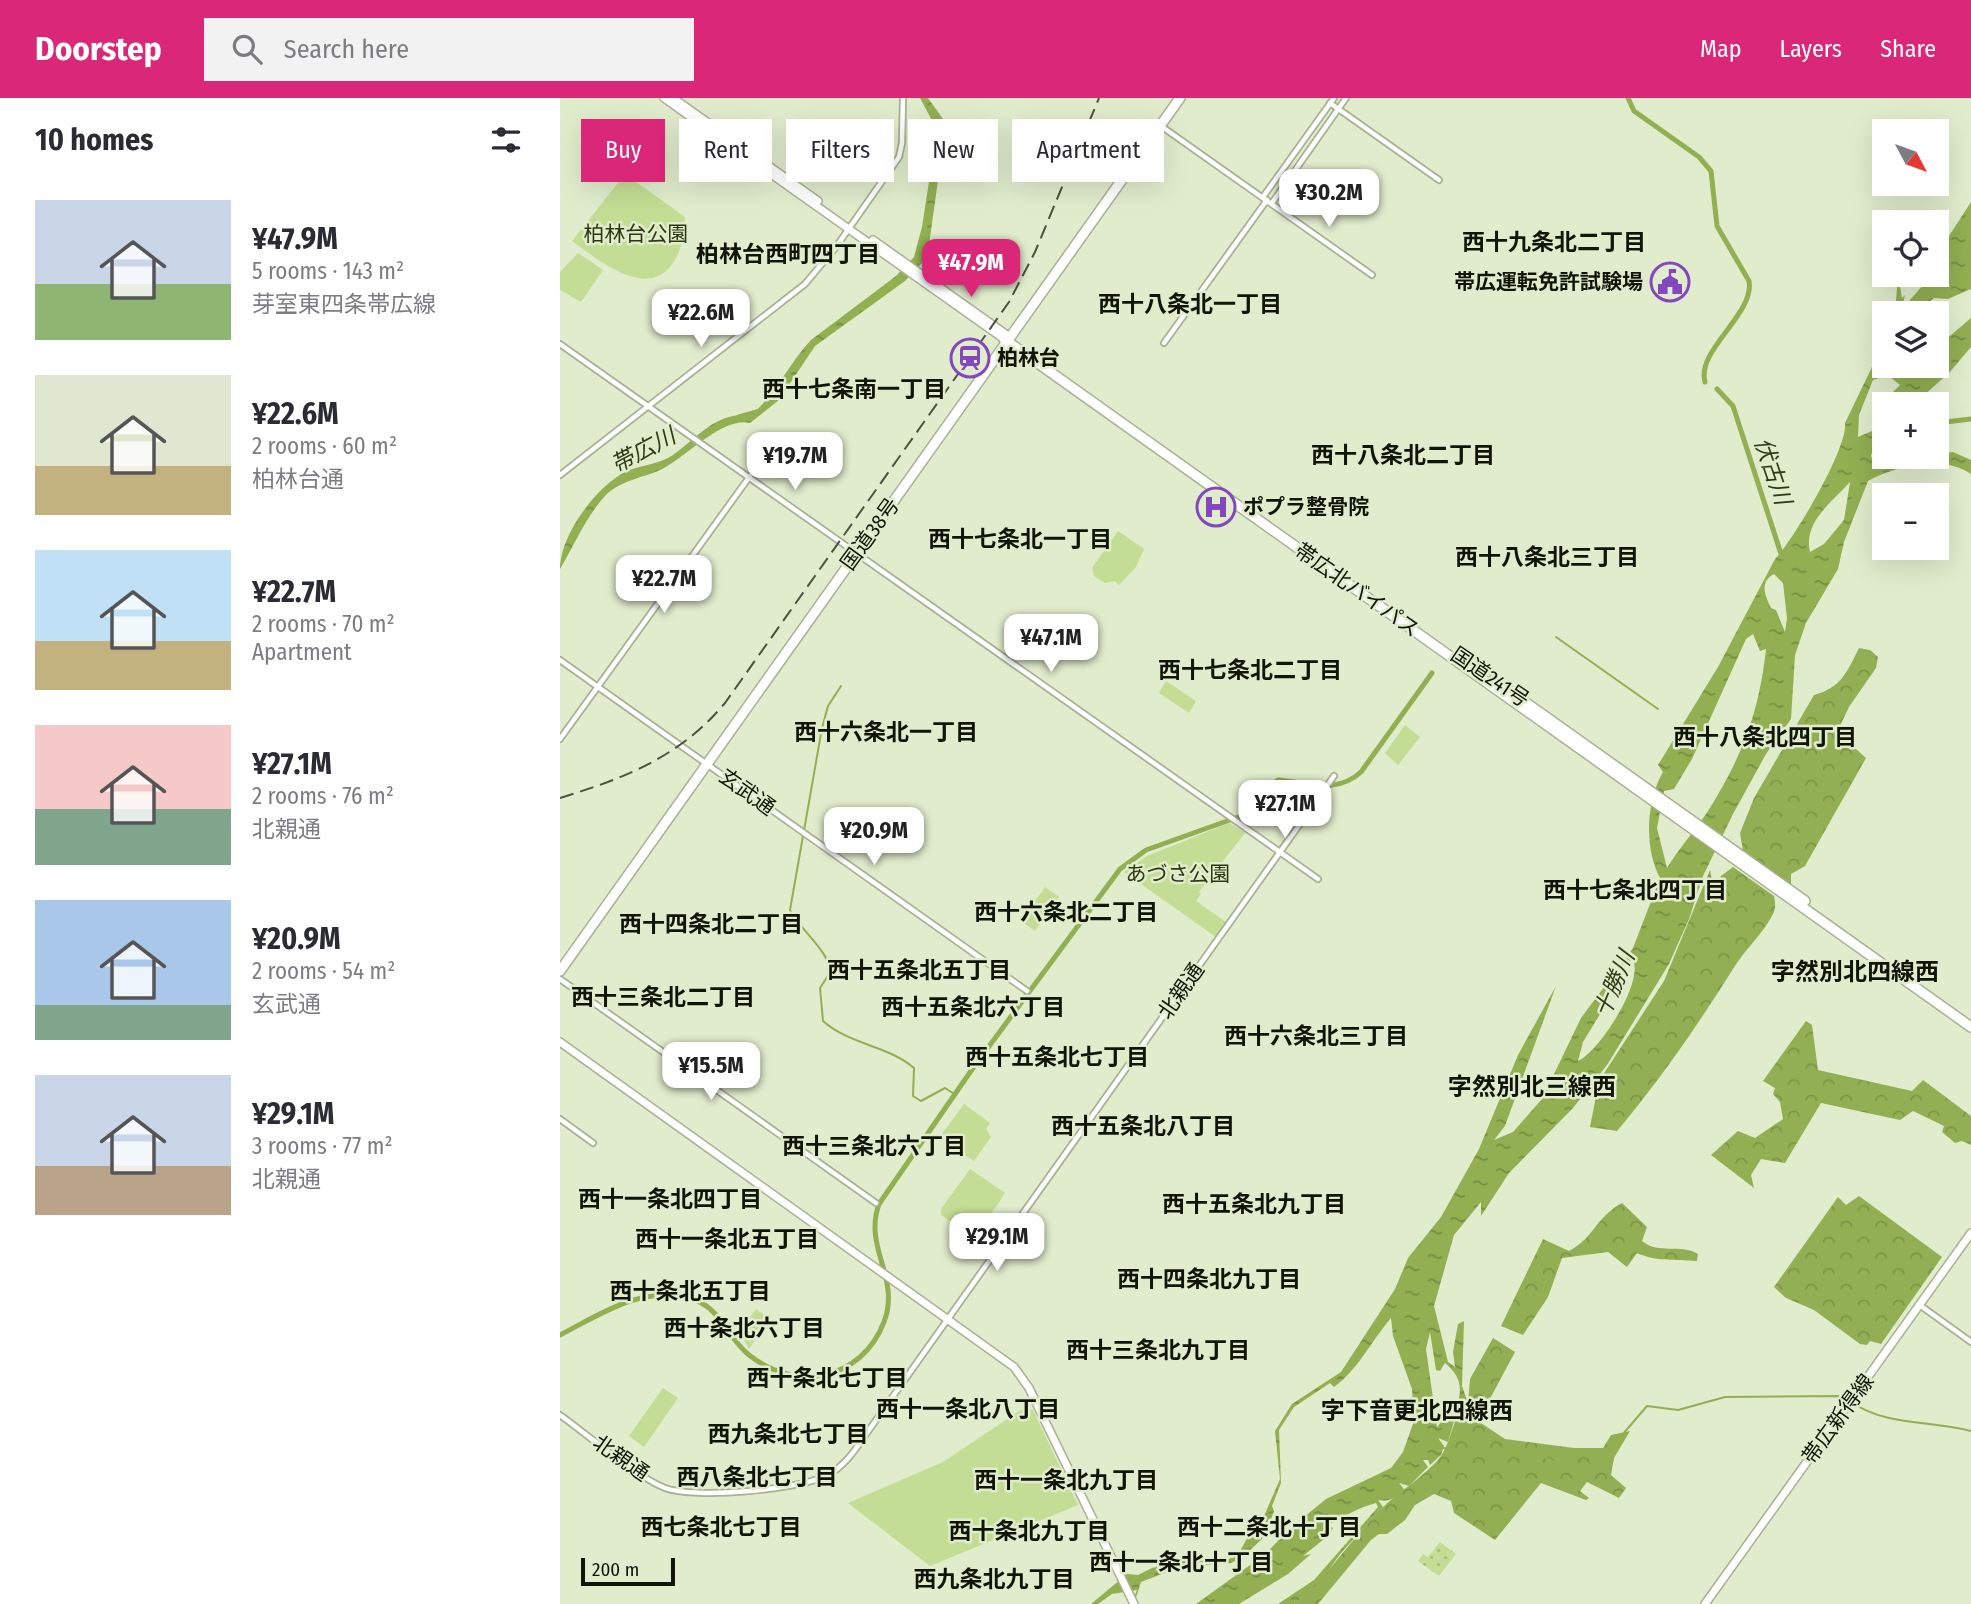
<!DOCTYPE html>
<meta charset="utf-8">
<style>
body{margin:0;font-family:"Fira Sans Condensed","Noto Sans JP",sans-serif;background:#f2f2f3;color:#2b2b33;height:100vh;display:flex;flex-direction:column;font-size:26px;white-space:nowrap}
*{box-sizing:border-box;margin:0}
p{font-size:23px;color:#7c7c81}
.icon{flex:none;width:38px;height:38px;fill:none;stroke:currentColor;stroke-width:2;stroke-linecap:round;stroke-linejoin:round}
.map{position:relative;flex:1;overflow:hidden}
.sheet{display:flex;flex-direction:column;background:#fff;width:560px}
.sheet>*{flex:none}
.top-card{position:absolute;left:21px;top:21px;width:665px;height:63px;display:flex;gap:14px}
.needle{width:46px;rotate:131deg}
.fabs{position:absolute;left:1312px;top:21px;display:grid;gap:14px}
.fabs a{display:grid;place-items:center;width:77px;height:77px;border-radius:0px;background:#fff;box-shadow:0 7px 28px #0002;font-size:35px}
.scale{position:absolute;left:21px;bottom:18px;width:94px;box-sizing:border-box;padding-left:7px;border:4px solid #101409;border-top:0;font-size:19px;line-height:24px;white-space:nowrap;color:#101409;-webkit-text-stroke:5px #e0eccc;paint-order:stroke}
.price{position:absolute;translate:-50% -60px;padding:0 16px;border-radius:14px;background:#fff;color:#222;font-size:23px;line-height:46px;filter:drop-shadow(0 2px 4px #0008)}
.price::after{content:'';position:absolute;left:50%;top:42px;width:21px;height:16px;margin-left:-10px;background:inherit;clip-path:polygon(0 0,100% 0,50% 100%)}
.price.active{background:#db2777;color:#fff}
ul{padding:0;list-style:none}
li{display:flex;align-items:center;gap:21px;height:175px;padding:0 35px}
li span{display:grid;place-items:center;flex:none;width:196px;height:140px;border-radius:0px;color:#555}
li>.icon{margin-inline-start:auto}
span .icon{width:84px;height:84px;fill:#fffc;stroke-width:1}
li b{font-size:30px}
h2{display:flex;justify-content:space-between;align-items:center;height:84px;padding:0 35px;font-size:30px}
.chip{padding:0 24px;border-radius:0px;background:#fff;box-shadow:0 7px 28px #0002;font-size:24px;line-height:63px}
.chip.active{background:#db2777;color:#fff}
header{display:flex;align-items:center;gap:42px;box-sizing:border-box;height:98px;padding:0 35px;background:#db2777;color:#fff}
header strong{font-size:33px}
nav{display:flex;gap:38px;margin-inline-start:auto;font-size:24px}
.search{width:490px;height:63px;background:#f2f2f3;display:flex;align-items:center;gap:18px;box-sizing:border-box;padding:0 24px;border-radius:0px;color:#7c7c81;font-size:26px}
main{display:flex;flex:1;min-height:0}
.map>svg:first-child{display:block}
.grass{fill:url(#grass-dots)}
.forest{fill:url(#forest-crowns)}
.park{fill:#c3dd94}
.water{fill:url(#water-ripples);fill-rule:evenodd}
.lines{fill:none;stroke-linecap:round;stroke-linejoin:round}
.stream{stroke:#92af52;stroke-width:2}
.river{stroke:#92af52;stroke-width:5}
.minor-casing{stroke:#a6b293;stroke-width:8}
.major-casing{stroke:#a6b293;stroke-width:10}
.highway-casing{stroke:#a6b293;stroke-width:12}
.minor{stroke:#fff;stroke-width:4.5}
.major{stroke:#fff;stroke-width:7}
.highway{stroke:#fff;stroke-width:9}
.rail{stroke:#4c5241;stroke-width:2;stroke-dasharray:14 7;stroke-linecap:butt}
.labels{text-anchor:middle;stroke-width:5;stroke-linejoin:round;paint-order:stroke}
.park-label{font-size:21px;fill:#2d3812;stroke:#e0eccc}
.poi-label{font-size:21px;font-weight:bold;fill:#101409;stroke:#e0eccc;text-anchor:start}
.street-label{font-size:21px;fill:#101409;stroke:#e0eccc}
.neighbourhood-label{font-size:23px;font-weight:bold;fill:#101409;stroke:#e0eccc}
.water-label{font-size:23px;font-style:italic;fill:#2f3b14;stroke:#e0eccc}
.quarter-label{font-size:24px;font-weight:bold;fill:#101409;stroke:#e0eccc}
</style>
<header>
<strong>Doorstep</strong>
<div class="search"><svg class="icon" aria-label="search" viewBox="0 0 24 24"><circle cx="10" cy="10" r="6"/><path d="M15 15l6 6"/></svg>Search here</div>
<nav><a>Map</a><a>Layers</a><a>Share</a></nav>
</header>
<main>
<section class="sheet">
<h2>10 homes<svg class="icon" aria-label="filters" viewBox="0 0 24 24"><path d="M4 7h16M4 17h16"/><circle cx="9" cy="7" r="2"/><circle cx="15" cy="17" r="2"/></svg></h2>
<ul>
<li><span style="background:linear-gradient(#c9d6e8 60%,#8fb573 0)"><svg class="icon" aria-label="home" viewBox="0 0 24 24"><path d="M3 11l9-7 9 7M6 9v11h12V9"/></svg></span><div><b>¥47.9M</b><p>5 rooms · 143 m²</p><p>芽室東四条帯広線</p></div></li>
<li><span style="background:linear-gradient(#dfe7d0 65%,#c2b280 0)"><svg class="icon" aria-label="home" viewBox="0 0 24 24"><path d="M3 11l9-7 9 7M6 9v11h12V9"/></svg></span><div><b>¥22.6M</b><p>2 rooms · 60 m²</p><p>柏林台通</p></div></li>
<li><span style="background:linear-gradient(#bfe0f5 65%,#c2b280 0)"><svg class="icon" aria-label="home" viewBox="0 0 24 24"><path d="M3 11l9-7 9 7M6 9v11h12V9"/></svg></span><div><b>¥22.7M</b><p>2 rooms · 70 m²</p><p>Apartment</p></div></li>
<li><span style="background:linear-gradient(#f6c9c9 60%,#7fa58c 0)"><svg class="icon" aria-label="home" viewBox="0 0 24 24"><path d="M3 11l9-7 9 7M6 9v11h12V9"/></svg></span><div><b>¥27.1M</b><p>2 rooms · 76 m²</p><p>北親通</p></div></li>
<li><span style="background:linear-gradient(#a9c7e8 75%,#7fa58c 0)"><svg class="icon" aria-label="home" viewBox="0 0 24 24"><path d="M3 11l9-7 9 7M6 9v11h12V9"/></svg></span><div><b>¥20.9M</b><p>2 rooms · 54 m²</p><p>玄武通</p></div></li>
<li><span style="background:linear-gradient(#c9d6e8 65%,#b9a48a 0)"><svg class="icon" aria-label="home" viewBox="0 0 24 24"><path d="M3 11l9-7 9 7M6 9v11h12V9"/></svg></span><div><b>¥29.1M</b><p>3 rooms · 77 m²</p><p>北親通</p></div></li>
</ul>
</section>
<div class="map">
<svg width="1411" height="1506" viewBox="0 0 1411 1506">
<defs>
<pattern id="grass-dots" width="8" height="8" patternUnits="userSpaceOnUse" patternTransform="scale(1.75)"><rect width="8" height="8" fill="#c3dd94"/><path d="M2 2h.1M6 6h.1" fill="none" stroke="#a6bd7e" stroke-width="1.8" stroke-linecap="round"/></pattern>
<pattern id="forest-crowns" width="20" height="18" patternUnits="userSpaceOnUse" patternTransform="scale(1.75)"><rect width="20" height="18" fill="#92b053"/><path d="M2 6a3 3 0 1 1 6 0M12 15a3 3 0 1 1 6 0" fill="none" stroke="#7d9647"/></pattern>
<pattern id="water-ripples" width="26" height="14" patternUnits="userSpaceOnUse" patternTransform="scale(1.75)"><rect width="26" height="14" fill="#92af52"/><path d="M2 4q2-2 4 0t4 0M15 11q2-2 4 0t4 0" fill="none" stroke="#768d42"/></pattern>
</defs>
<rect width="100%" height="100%" fill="#e0eccc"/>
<path class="grass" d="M880,1444l16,12 -17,22 -21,-15 5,-7 5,3z"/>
<path class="forest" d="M1299,550l11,2 8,7 -2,11 -27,39 -12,25 29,26 -61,108 -14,8v11l-48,-34 -3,-18 14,-35 60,-103c27,-7 33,-23 45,-47z
M1173,769l41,29c1,6 2,10 0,16 -10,21 -29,37 -41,57 -36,57 -73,111 -116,162l-27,-4 9,-46 65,-100 46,-111 4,19 7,-13z
M1246,923l6,4 6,45 94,21 11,-11 48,36v29l-9,-4 -7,2 -13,-11 2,-6 -31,-15 -13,9 -79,-17 -36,60 -24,-4 -10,16 3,13 -43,-33 27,-24 17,7 28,-19 -3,-17 -7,-8 2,-6 -12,-7z
M1299,1098l83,61 -61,87 -11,-3 -3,4 -7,-1 -46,-34 -28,-12 -12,-11 64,-90 8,8z
M1062,1105l25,24 -5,14c17,14 38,2 56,13l-1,7c-23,-2 -40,1 -60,-8l-10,14 -19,-15 -46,6 -14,39 -25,38 -22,-9 42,-87 26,12c25,-13 26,-33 53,-48z
M933,1240l22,14 -37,69 27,18 69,9h29l8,-13 19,-4 -16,27 -3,17 15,13 -7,10 -32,-16 -7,9 9,7 -3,2 -45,-17 -46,57 -41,-27 -3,-12 -17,-7 -19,11 -10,15 -18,14h-8l-8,6 -53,64h-24c33,-27 57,-64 87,-95 17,-17 41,-31 57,-49 10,-12 13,-29 19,-44l4,2 7,-15 2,-24z"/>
<path class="park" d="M65,76l60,43c-2,12 -2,26 -7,37 -24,53 -78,7 -106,-13z
M18,155l25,17 -22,32 -21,-12v-18z
M558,433l26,18 -8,18 -17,18 -4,-4 -10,2 -11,-7 -2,-8z
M606,583l30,20 -7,12 -30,-20z
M845,627l15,12 -22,28 -13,-12z
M669,725l16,10 -46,59 2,2 -5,7 30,21 -10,15 -92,-65 23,-16z
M485,789l14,10 -24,34 -14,-10z
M404,1006l26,19 -4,6 5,8 -17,24 -35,-23z
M410,1071l35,24 -26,39 -4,-2 -6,4 -28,-19v-6z
M196,1211l14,10 -21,30 -10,-17z
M103,1290l15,10 -34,49 -15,-11z
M465,1309l8,3 45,95 -148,61 -82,-63 95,-41z"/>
<path class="water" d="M360,0h8l15,21 1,18 -15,108 -7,18 -17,18 -90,65 -36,54 -29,23c-28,-7 -65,36 -92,48 -17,7 -34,9 -49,21 -21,20 -34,52 -49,77 0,-34 37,-84 67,-98 14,-6 33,-7 46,-16 26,-19 43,-43 78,-40 26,-21 37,-51 60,-75l85,-64 18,-19 8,-30 15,-97z
M1411,104v87l-23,10 -14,-1 -19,15h-20l3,-38 4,23 3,-3 -3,14 30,-34h5v-23l4,-4 -4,-8 10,-1z
M1411,220v29l-22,26 -35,31h-29v30l-14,21 2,9 19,-7h45v-3l16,-2 18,8v14c-28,-20 -76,-8 -103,7l-24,61 -6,27 -32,54 -11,32 -4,64 -25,35 -33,60 -30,62 -14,43 -20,45 -62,101 -34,43 -64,65 -28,43v-14l-27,33 -20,71 14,56 7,5 -2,-15 5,-28 6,-3 -2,65 6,17 -7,15h-10l3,3 -6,21 -10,-4 6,8 -3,9 -11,10 -2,-5h-5l5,7 -19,19 -10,-3 5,6c-8,10 -16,13 -26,11l5,7 -42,46 -22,30 -25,21h-16l36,-24 64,-73 -2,-4c-15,4 -33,13 -47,22l4,3 -4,7 -26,21 8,-2 -23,20 -49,30h-43l68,-49 29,-29 33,-27 65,-31 12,-16 11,-31 -2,-32 -19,-53 -2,-18c-19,22 -34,53 -57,69l-4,-4 -36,24 -15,23 2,53 -9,23 2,5 -9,25 -22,21 -12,6 -51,4 -39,15 -7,22h-3l6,-14 -25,4 -14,10h-7l36,-30 11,1 14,-7 32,-8 38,1 15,-5 11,-19 10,-7 22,-51 -5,-48 17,-27 49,-32 54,-83 13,-31 33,-41 38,-68 39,-94 38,-69 -51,140 -11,14 19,-8 29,-33 39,-81 52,-70 27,-70c-16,-30 -14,-77 3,-106l-5,-7 60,-98 57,-108c19,-20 73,-111 70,-136l40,-83v26h10l-5,2v4l21,-6h26v-19zM1323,279h7l10,8 -14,14 -10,22 5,-1 -9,11 -14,6 1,-22 14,-35zM1290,384l-6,38 -20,24 -14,8c-7,-30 22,-50 40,-70zM1214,476l9,9 4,35 -2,14 -9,-22 -5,-2c-6,-12 -12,-26 3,-34zM1193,536l7,17 6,-2c-7,64 -24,108 -58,162 -13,20 -29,37 -41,57l-10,-40 7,-37 10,-2 18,-30 54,-120zM1073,862c11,22 -34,92 -55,101l5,-19 25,-41 14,-36zM870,1234l6,38 4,1 5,-8c18,15 18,29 9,50l-7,2 -10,12 -11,-78z"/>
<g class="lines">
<path class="stream" d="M996,539l102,72
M281,588l-13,20 -6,22 -32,182c11,21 36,38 41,61l-11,17 3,33c27,24 64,24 91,47l-1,28 8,5 24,-13 11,7
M1291,1304c37,25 79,18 120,29
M883,1350l33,5 57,-1 32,15 17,1 17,-6 48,-56 31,4 47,-13 113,-1 9,3"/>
<path class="river" d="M1068,0l6,13 65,46 12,14 6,55 32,55c6,33 -53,69 -44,101
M1157,291l16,17 49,151
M179,319l21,-6
M1377,325l34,-4
M0,1237c41,-21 80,-49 129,-37 32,8 37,39 60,57 47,37 112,26 135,-33 17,-44 -21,-74 -5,-118l94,-136 147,-199 26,-19 95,-34 37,-36c29,2 58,15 83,-8l71,-99"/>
<defs>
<path id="minor" d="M770,5l109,77
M601,28l211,149
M703,99l71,-99
M712,105l74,-105
M604,245l103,-143
M0,246l758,535
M0,377l245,-191 31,-37 63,-90 3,-14 1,-45
M0,562l467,331
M0,641l190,-263
M0,881l316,224
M0,1021l33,24
M1361,1208l50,36
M0,1317c28,20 75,61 105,73 29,11 135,2 163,-13 16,-9 26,-23 36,-38l470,-661"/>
<path id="major" d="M104,0l340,241
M113,0l145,103
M313,142l134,95
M0,944l454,325 15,21 105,216
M1145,1506l266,-371"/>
<path id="highway" d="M444,241l967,688
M934,582l311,221
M0,873l620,-873"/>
</defs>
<use href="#minor" class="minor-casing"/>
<use href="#major" class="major-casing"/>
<use href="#highway" class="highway-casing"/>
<use href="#minor" class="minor"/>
<use href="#major" class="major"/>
<use href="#highway" class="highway"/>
<path class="rail" d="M0,700c65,-20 120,-41 165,-95l284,-401 26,-50 64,-154"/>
</g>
<defs>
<symbol id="civic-ring" viewBox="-11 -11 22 22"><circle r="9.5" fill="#e0eccc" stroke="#8348be" stroke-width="1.5"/><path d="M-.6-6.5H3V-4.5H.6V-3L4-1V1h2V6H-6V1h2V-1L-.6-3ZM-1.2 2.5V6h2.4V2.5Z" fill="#8348be"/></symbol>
<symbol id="station-ring" viewBox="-11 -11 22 22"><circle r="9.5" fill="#e0eccc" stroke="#8348be" stroke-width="1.5"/><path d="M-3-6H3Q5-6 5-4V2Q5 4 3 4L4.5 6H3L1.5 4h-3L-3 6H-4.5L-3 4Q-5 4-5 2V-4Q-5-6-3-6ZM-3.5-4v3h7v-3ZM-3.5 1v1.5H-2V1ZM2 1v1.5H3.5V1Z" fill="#8348be"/></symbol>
<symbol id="hospital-ring" viewBox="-11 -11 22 22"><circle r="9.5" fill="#e0eccc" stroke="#8348be" stroke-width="1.5"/><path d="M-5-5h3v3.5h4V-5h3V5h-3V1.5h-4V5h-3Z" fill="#8348be"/></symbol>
</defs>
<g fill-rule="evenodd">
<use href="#civic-ring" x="1088" y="162" width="44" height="44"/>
<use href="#station-ring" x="388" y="238" width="44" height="44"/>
<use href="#hospital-ring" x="634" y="387" width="44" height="44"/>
</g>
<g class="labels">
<g class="park-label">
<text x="76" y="143">柏林台公園</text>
<text x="618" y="783">あづさ公園</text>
</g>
<g class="poi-label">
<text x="1083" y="191" text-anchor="end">帯広運転免許試験場</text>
<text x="437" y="267">柏林台</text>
<text x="683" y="416">ポプラ整骨院</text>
</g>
<g class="street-label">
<text transform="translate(310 436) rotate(-54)" y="7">国道38号</text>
<text transform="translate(797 492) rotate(35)" y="7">帯広北バイパス</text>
<text transform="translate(930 579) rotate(34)" y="7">国道241号</text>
<text transform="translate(187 694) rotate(36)" y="7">玄武通</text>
<text transform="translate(621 893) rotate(-55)" y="7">北親通</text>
<text transform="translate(1278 1321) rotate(-54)" y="7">帯広新得線</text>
<text transform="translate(61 1360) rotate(35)" y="7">北親通</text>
</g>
<g class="neighbourhood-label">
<text x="994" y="152">西十九条北二丁目</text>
<text x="228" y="164">柏林台西町四丁目</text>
<text x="630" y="214">西十八条北一丁目</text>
<text x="294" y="299">西十七条南一丁目</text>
<text x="843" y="365">西十八条北二丁目</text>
<text x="460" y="449">西十七条北一丁目</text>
<text x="987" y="467">西十八条北三丁目</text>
<text x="690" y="580">西十七条北二丁目</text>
<text x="326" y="642">西十六条北一丁目</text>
<text x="1205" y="647">西十八条北四丁目</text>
<text x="1075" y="800">西十七条北四丁目</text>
<text x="506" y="822">西十六条北二丁目</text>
<text x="151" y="834">西十四条北二丁目</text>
<text x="359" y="880">西十五条北五丁目</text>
<text x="103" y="907">西十三条北二丁目</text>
<text x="413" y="917">西十五条北六丁目</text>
<text x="756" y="946">西十六条北三丁目</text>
<text x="497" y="967">西十五条北七丁目</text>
<text x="583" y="1036">西十五条北八丁目</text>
<text x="314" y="1056">西十三条北六丁目</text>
<text x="110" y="1109">西十一条北四丁目</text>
<text x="694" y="1114">西十五条北九丁目</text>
<text x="167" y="1149">西十一条北五丁目</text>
<text x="649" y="1189">西十四条北九丁目</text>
<text x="130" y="1201">西十条北五丁目</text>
<text x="184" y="1238">西十条北六丁目</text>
<text x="598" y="1260">西十三条北九丁目</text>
<text x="267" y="1288">西十条北七丁目</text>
<text x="408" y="1319">西十一条北八丁目</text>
<text x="228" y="1344">西九条北七丁目</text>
<text x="197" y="1387">西八条北七丁目</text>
<text x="506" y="1390">西十一条北九丁目</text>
<text x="161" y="1437">西七条北七丁目</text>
<text x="709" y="1437">西十二条北十丁目</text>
<text x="469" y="1441">西十条北九丁目</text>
<text x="621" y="1472">西十一条北十丁目</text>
<text x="434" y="1489">西九条北九丁目</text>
</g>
<g class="water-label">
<text transform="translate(83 352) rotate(-28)" y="8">帯広川</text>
<text transform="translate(1213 373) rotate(71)" y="8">伏古川</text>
<text transform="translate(1054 886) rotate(-67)" y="8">十勝川</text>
</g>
<g class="quarter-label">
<text x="1295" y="882">字然別北四線西</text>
<text x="972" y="997">字然別北三線西</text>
<text x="857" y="1321">字下音更北四線西</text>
</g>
</g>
</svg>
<div class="fabs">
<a><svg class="needle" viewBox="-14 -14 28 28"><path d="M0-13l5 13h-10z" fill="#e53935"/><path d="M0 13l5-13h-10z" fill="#7c7c81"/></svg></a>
<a><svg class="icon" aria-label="locate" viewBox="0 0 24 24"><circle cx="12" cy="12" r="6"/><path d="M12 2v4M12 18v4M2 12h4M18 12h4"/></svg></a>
<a><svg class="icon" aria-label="layers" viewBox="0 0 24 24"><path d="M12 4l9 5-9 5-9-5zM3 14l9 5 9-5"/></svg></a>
<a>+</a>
<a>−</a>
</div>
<div class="scale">200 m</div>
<b class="price" style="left:769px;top:131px">¥30.2M</b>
<b class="price active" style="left:411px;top:201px">¥47.9M</b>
<b class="price" style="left:141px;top:251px">¥22.6M</b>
<b class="price" style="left:235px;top:394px">¥19.7M</b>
<b class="price" style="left:104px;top:517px">¥22.7M</b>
<b class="price" style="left:491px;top:576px">¥47.1M</b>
<b class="price" style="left:725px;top:742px">¥27.1M</b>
<b class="price" style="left:314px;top:769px">¥20.9M</b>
<b class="price" style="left:151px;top:1004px">¥15.5M</b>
<b class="price" style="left:437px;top:1175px">¥29.1M</b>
<div class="top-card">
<a class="chip active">Buy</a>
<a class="chip">Rent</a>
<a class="chip">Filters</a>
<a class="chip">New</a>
<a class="chip">Apartment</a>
</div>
</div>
</main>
